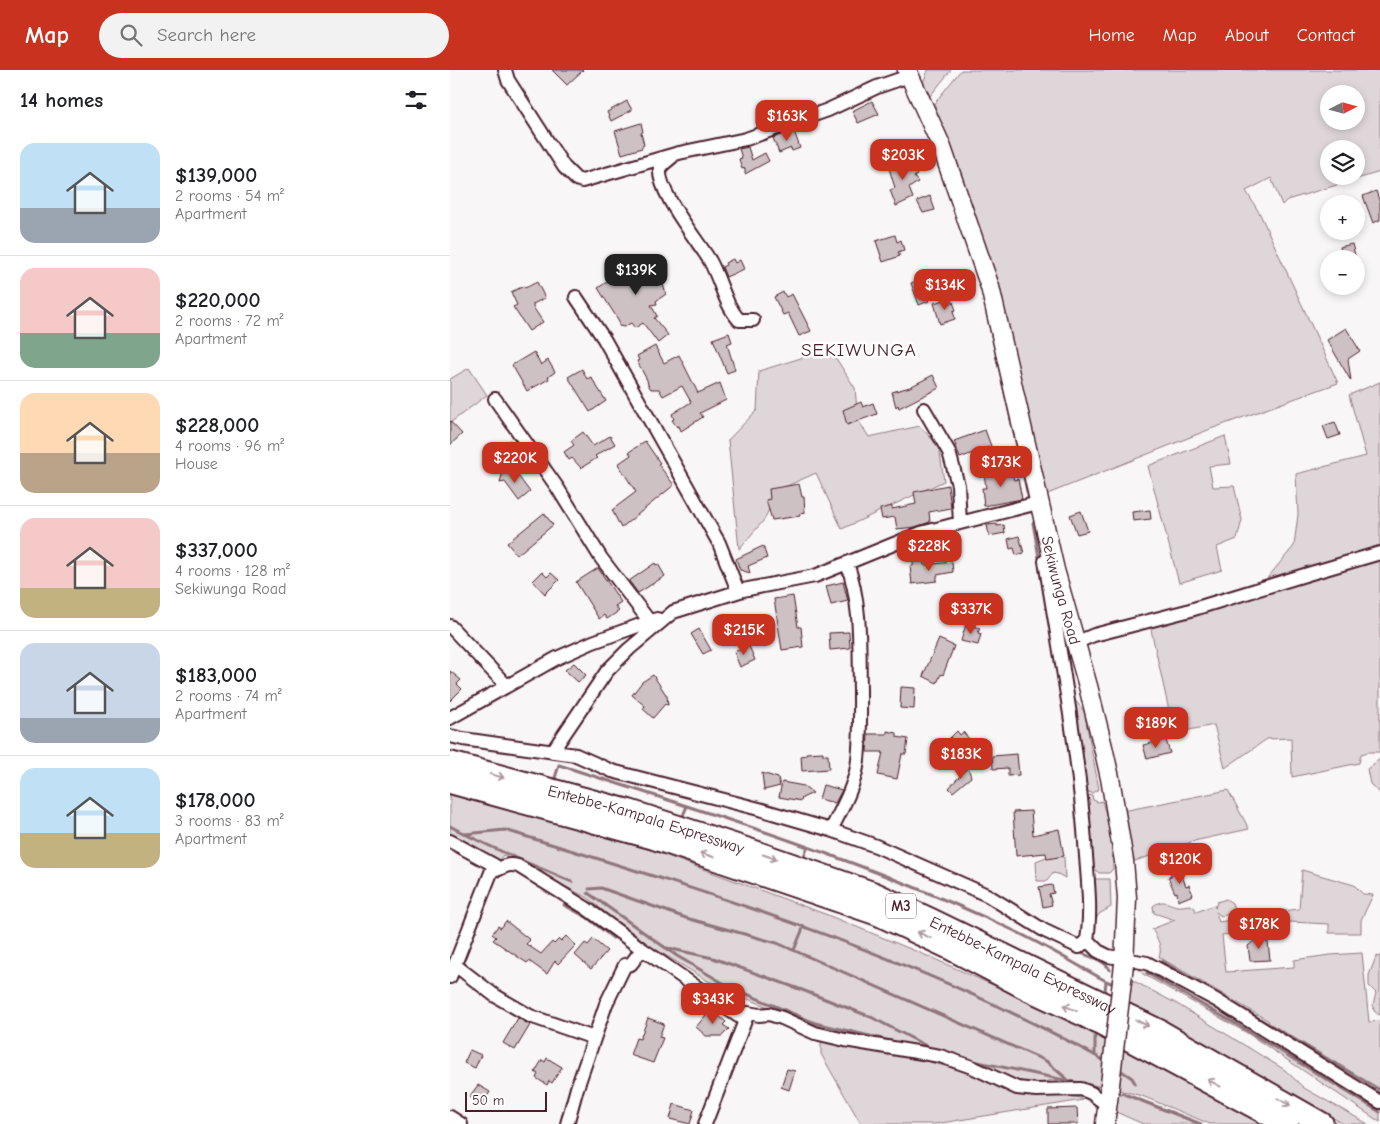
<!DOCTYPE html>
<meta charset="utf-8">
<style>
body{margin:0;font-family:"Comic Neue",sans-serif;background:#f2f2f2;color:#202124;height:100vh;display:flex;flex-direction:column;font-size:19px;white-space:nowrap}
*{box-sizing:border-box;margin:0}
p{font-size:16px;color:#757577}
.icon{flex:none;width:28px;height:28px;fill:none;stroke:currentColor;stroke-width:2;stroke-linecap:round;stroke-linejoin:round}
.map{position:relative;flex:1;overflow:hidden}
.sheet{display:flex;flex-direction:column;background:#fff;width:450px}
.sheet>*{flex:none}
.needle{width:32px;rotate:84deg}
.buttons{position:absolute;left:870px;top:15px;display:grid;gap:10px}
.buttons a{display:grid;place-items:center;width:45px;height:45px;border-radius:50%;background:#fff;box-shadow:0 2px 8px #0003;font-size:25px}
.scale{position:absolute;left:15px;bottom:12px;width:82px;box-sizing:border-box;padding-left:5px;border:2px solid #4a1f2b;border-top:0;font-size:14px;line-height:18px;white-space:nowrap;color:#4a1f2b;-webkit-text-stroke:4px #fff;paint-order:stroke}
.price{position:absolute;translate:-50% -42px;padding:0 11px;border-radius:10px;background:#c8321e;color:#fff;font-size:16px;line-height:32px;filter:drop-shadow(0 1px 2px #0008)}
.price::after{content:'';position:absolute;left:50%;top:30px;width:15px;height:11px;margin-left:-8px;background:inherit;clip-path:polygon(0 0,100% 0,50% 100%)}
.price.selected{background:#222;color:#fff}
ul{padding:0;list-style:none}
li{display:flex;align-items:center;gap:15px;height:125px;padding:0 20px}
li+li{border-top:1px solid #e0e0e0}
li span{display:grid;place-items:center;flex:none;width:140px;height:100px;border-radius:15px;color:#555}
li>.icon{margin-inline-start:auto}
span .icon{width:60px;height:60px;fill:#fffc;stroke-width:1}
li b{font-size:21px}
h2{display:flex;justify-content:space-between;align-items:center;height:60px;padding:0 20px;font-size:21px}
header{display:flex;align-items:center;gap:30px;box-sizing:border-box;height:70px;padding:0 25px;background:#c8321e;color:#fff}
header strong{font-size:24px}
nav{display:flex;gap:28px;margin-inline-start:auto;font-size:18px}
.search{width:350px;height:45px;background:#f2f2f2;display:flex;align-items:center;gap:12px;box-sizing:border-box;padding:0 18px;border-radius:28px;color:#757577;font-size:19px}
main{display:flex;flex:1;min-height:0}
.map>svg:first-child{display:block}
.green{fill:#ded6d9;stroke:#947a82;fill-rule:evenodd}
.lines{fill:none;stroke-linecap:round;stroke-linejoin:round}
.stream{stroke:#8f747b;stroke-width:3}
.building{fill:#cdc1c4;stroke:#4a1f2b}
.street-casing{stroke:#4a1f2b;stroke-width:16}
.secondary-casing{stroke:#4a1f2b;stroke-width:21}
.highway-casing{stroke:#4a1f2b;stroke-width:26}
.street{stroke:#fff;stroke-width:12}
.secondary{stroke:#fff;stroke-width:18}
.highway{stroke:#fff;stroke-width:22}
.secondary-bridge-casing{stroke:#4a1f2b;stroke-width:21;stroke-linecap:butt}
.secondary-bridge{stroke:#fff;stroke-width:18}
.oneway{stroke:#ae9aa0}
.labels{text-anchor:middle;stroke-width:5;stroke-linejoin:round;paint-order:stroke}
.shield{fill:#fff;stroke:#80626b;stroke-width:1}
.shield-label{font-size:15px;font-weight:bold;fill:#4a1f2b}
.street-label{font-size:16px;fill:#4a1f2b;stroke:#fff}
.quarter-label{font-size:19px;letter-spacing:1px;fill:#4a1f2b;stroke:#fff}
</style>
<header>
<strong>Map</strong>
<div class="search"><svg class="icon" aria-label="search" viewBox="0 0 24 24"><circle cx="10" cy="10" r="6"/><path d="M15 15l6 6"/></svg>Search here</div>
<nav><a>Home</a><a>Map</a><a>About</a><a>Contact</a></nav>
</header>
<main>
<section class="sheet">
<h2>14 homes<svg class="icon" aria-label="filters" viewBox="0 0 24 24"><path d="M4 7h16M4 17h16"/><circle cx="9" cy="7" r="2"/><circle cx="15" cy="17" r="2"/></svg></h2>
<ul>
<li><span style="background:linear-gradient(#bfe0f5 65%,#9aa5b1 0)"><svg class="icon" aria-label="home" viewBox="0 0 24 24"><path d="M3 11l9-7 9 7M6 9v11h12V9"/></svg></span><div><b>$139,000</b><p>2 rooms · 54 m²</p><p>Apartment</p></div></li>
<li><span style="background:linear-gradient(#f6c9c9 65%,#7fa58c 0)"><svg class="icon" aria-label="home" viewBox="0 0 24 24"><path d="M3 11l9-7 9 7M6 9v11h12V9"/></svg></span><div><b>$220,000</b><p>2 rooms · 72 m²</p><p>Apartment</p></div></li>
<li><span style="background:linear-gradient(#ffd9b3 60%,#b9a48a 0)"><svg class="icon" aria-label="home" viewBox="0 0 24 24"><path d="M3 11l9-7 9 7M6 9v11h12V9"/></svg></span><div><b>$228,000</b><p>4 rooms · 96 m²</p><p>House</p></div></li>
<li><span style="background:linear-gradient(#f6c9c9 70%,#c2b280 0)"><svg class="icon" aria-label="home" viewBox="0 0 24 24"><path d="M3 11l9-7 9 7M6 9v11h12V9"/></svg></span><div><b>$337,000</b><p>4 rooms · 128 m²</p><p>Sekiwunga Road</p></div></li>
<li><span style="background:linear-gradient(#c9d6e8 75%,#9aa5b1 0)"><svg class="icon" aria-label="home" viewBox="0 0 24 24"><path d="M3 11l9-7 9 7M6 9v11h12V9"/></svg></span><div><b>$183,000</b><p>2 rooms · 74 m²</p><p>Apartment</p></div></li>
<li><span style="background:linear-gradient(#bfe0f5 65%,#c2b280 0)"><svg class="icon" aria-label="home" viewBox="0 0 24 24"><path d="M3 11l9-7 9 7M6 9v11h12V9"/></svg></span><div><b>$178,000</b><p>3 rooms · 83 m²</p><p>Apartment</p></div></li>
</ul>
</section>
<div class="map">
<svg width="930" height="1054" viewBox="0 0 930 1054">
<rect width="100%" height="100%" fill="#f8f6f7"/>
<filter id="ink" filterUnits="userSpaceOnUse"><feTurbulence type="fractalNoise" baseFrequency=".02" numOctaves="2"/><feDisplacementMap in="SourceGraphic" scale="10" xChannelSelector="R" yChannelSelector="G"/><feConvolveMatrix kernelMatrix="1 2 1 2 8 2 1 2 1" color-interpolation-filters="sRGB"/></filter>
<g filter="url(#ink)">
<path class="green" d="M478,0h23l-24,30 -6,-12z
M511,0h419v102l-93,28 -5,5 -11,-27 -25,13 14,23 78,169 -130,47 -163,65 -34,-156 -54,-178 -20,-41 -2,-15 2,-5zM879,24h27v27h-27zM879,79h27v27h-27z
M380,279l25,39 3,32 11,17 51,-11 19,21 5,34 -102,48 -26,-56 -38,17 -14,30 -25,29 -11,-109 29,-30 2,-39z
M19,298l18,27 -37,28v-44z
M930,312v167l-116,33 30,-36 4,-32 -2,-40 70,-18 -17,-61z
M775,366l6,28 -22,2 4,21 21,-1 8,34 -5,19 -20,8 5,23 -43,13 -31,-117z
M930,488v194h-12l-7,2 -2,9 -67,14 -1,-39 -24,1 -42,29 -11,-43 -40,8 -24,-108z
M624,629l10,12 15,78 -7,4 -4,-1z
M930,689v34l-10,-9 -3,-15z
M0,720l152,42 223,82 105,43 56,25 76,29 46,24 -5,52 -4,-2 -2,2 -45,-7 -15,5 -32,-8 -101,-32 -86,-18 -100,-40 -86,-52 -44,-37 -85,-43 -10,13 -43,-26z
M778,720l21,39 -55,12 -59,20 -3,-2 -9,-48z
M642,725l1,5 5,2 4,-1 9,32 2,36 -4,4h-10l-6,-5 -6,-72z
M601,785l13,2 1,21 -7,-4 -5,-1 -6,8h-10l-1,-20z
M852,800l52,15 9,9 10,1 -12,25v13h-32v-9l-39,-2 -35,6 -3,-13 47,-6z
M644,809h16l1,28 -12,7 -3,5z
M776,829l6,4 2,7 -3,4 -10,2 -5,-4 3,10 12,-2 12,5c-5,13 -9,8 -21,10l4,37 68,-5v-7l36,-5 32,-2 7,69 11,-1v74l-114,-70 3,-4 -110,-64c4,-10 -2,-19 -7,-28l23,-9 -21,-7 -1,-7c11,-8 14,-2 24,0 4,1 10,-1 13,-1l5,3 1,4 18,-7 1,3 2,-6z
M930,886v58l-1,1 -5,-4 -1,-6 3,-12 -7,-7v-11l7,-18z
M693,897l30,15 207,127v13l-133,-89 -104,-59 -3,-3v-2z
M682,910l45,24 108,66 19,18 64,36h-24l-215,-119z
M371,964l151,39 35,18 70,6 6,3 -148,24h-74l-40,-70z
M674,974l149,80h-63l-68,-28 -23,-6z
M669,1023l76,30 2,1h-54l-27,-12z"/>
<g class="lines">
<path class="stream" d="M537,243l42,187
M583,453l7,40
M105,708l4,-13c151,48 303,95 447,162 34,15 67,36 100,54l-1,10
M232,748l5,-12
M0,756c39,22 81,38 122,56
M15,764l40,-4c205,63 413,126 602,232
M353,788l5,-11
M139,819l12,-1 85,30 91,25 269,118 22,19
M138,823l89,63 51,30 87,37 84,20
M114,835l24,13 25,20
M217,878l46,10 89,32 69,27 63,33
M344,880l10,-24
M628,882c10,4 27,8 32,18
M712,891l218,129
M697,903l89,51 144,88
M656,911l5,2
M645,985v-22
M523,991l106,22
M667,998l15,10 3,5
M638,1015l9,2
M672,1023l79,31"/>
</g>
<path class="building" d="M102,0h31l-16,15z
M177,31l5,9 -21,11 -4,-9z
M422,31l7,13 -21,9 -6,-12z
M191,53l2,9 -2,1 3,12 -2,1v2l-20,6 -7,-23z
M344,61l6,17 -8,3 -1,-3 -12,5 -6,-15z
M298,77l4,13 13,-7 4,8 -24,13v-6l-3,1 -3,-10 3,-1 -3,-9z
M456,86l11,19 -3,2 4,5 -9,6 4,10 -17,8 -6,-16 5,-2 -6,-20 10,-3 -3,-5z
M926,121l4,12v17l-7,3 -10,-27z
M480,126l5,14 -12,3 -6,-12z
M445,165l2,7 4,-2 3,10 -6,2 2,4 -17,6 -7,-21z
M902,174l4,15h-13l-3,-12z
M283,189l2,4 5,-3 4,9 -18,8 -4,-10 4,-2 -1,-2z
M185,190l4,6 14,-5 2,7 6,-2 3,11 -3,1 5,16 -10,7 1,3 -6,1 6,11 -3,2 14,17 -10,8 -15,-20 -8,5 -4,-5 -7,4 -5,-1v-5l-21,-33 16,-11 -2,-3z
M474,208l3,9 -3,1 5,13 -10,4 -8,-22z
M87,212l8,16 -12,6v3l10,15 -14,9 -16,-24 4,-2 -6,-13 13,-6 1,2z
M333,222l3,5 6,-3 19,37 -12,5 -11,-23 -5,2 -9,-18z
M498,229l1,5 4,-2 3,8 -3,1 2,8 -15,5 -6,-21z
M896,258l14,23 -12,8 3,22 -24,-41z
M279,263l3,9 -5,2 8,26 -8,3 -14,-34z
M205,276l9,17 15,-8 19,38 22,-10 6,17 -26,13 3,4 -22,14 -2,-5 -2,1 -5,-7 2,-1 -2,-5 19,-12 -9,-16 -19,10 -4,-7h-8l-3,-4 -1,-5 -10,-19 2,-1 -2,-4z
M84,282l7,13 7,-5 7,12 -7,5 1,2 -22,12 -15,-26z
M132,299l5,10 4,-2 15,24 -16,11 -22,-35z
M483,305l6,13 -40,20 -1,-3 -2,2 -4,-15 18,-5z
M411,332l2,5 10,-4 4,11 -30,11 -4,-15z
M0,351l12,13 -12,11z
M885,352l5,13 -12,4 -5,-13z
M535,360l6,16 -31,12 -6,-17z
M133,362l10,14 17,-10 5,8 -20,12 2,2 -16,10 -9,-10 -3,2 -5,-8 10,-7 -3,-4z
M60,370l11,12 -21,18 -10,-12z
M195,371l15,22 -2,1 16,21 -53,43 -9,-18 24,-18 -18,-28 13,-9 -2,-3z
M54,397l12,6 14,19 -11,9 -14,-19 -5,1z
M561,400l3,10 4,-1 4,20 -38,7 -2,-18h4l-2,-15z
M349,414l3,13h2l1,16 -6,1 1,2 -28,4 -6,-20 4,-1 -1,-10z
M498,415l3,23 -22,4 1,10 -15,5 -18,2 -2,-12 -13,2 -2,-10 12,-3v3l24,-5 -2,-12z
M700,440l1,9 -18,2 -1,-9z
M631,441l7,20 -11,3 -7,-19z
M94,443l9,12 -36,30 -10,-12z
M547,454v2l7,-1 1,8 -16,3 -2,-11z
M569,466l5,17 -8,2 -2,-7 -4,1 -2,-10z
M313,476l4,12 -19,8 2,7 -10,-3 -4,-11z
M473,491l1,4 28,-3 1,10 -16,3v6l-25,3 -2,-18h3v-4z
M205,493l1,2 2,-1 7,12 -27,17 -9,-12z
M148,498l23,34 -6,4 4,5 -12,8 -3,-4 -5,4 -23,-37z
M92,502l5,5 4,-4 8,7 -14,14 -12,-13z
M393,512l5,19 -17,4 -5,-19z
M343,526l5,31h3l2,20 -21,3 -8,-51z
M516,554l14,4 -2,5 3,1 -3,11 -17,-4z
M249,559l12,21 -8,4 -12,-20z
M399,562l1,16 -20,2 -1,-17z
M489,569l15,7 -11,29 -2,-1 -4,9 -14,-7z
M299,576l6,14 -15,7 -6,-15z
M124,593l12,12 -8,7 -13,-12z
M0,601l11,9 -4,4 5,5 -12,12z
M203,605l14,21 1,9 -3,-1 -12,14 -10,-9 2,-3 -13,-11 10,-13z
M451,617l14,1 -1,21 -14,-1z
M437,661l10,2v4l11,2 -2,15h-4l-5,25 -19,-4 5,-23h-16l1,-18h19z
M507,661l3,4 3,-3 8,9 -3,3 6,6 -10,10 -8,-9 -3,2 -9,-9z
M716,670l4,13 -23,6 -4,-14z
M373,682v3h5l1,14 -27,2 -1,-15 6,-1 -1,-2z
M567,684l2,21 -11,1v-8l-15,1 -1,-13z
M518,697l3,10 -18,15 -4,-4z
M312,703l16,5 2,8 -16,4z
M332,712l22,4 9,7 -11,5 -1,3 -22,-4z
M373,715l19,5 -7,13 -16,-4z
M581,741l2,24 26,-6 5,27 -17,3 -1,-6 -30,3 -3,-44z
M729,798l7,18 3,-1 4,10 -15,6 -1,-9 -2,1 -7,-16 4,-1 -2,-4z
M602,815l2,8 -5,1 3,11 -9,2 -4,-20z
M56,851l24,19 -4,4 15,10 11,-12 2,2 5,-5 2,2 5,-5 10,9 -18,19 -3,-3 -8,13 -18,-13 -2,2 -34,-23 3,-3 -4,-3 6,-8 3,2z
M812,864l4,8h2l2,18 -20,1 -2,-15z
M143,869l14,12 -16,18 -16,-14 10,-12 3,2z
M261,939l15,13 -3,3 6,4 -7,7h-16l-10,-9z
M68,948l12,7 -15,25 -12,-7z
M198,948l16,6 -5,13 4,1 -10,25 -23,-8 6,-17 4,1z
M20,980l11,5 -6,13 -11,-5z
M97,988l15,9 -10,16 -3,-2 -2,4 -11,-7 2,-4 -3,-2 7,-12 3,2z
M337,999l8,2 -6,19 -8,-3z
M28,1015l12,7 -9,14 -12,-9z
M224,1034l20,6 -4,14 -20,-5z
M627,1038l1,16h-30v-15z"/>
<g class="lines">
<defs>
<path id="street" d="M55,0l3,10 56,87 12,12 6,2 97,-28 67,-14 82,-29 49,-23 32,-11
M222,87l-12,10c-4,24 37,72 50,94 11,20 14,42 29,59h14
M126,227l28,42 115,204 19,48
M45,329l62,88 44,71 49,64
M474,339l25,43 9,33 2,38
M0,556l56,59
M625,573l19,-8 93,-24 121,-37 72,-21
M0,648l107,-60 36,-16 64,-23
M0,666l13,3 113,16 36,16 147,38 72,21 45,16 111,49 58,36 34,16 8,-7c5,-32 0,-65 -2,-98 -7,-94 -25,-188 -40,-281
M102,682l55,-81 22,-22 44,-37 70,-22 72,-14 106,-43 117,-30 1,8
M381,760c10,-20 22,-41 26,-63 4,-25 3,-51 3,-76 -1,-45 2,-85 -13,-128
M0,771l44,24 -44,112
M44,795l5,4c7,-4 11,-5 19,-3l68,42 56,41
M637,870l11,11 10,5 39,7 69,37 164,102
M5,895l39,30 36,21 64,22
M0,1047l11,7
M117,1054l10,-36 29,-84 19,-39 6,-1 11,-15 96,67 10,-3 11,2 10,-1 13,4 33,15 30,7 95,16 32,11 45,21 19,2 45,-1 10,4 16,12
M255,1054l43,-111"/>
<g id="secondary">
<path id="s1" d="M457,0l34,75 49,142 65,283 33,116 15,61 7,31 14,83 3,37 -3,66"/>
<path d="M655,1054l4,-31"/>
</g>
<g id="highway">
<path id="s2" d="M0,693l179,48 123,40 123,43 56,26 230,112 161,92"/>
<path d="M0,712l204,56 224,76 70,33 80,42 58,27 201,108"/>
</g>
</defs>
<use href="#street" class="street-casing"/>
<use href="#secondary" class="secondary-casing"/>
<use href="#highway" class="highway-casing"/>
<use href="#street" class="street"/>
<use href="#secondary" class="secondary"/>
<use href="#highway" class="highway"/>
<defs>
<path id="secondary-bridge" d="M659,1023l15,-129"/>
</defs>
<use href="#secondary-bridge" class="secondary-bridge-casing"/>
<use href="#secondary-bridge" class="secondary-bridge"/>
</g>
<defs><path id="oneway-shaft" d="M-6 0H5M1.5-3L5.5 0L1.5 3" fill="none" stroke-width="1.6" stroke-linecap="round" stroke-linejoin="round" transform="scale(1.25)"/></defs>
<g class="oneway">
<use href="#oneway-shaft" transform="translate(47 706) rotate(15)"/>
<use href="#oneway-shaft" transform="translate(257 785) rotate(-162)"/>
<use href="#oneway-shaft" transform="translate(320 787) rotate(19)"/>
<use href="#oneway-shaft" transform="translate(474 865) rotate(-155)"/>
<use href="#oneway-shaft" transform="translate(620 938) rotate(-156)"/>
<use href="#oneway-shaft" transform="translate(692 953) rotate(26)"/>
<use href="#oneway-shaft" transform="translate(764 1013) rotate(-152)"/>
<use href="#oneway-shaft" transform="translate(834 1032) rotate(30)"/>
</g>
</g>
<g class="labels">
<rect class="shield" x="436" y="823.5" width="30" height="25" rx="4"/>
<g class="shield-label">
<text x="451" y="841">M3</text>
</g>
<g class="street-label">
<text dy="6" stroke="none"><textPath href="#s1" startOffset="544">Sekiwunga Road</textPath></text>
<text dy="6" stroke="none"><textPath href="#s2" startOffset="204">Entebbe-Kampala Expressway</textPath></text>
<text dy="6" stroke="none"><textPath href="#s2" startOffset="609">Entebbe-Kampala Expressway</textPath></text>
</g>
<g class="quarter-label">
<text x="409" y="286">SEKIWUNGA</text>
</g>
</g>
</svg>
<div class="buttons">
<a><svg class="needle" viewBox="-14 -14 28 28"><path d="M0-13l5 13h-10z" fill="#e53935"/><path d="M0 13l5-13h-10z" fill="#757577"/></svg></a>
<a><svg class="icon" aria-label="layers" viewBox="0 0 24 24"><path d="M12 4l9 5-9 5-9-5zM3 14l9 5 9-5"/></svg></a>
<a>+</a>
<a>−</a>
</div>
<div class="scale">50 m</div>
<b class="price" style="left:337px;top:72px">$163K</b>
<b class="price" style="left:453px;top:111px">$203K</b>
<b class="price selected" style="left:186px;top:226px">$139K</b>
<b class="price" style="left:495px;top:241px">$134K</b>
<b class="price" style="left:65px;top:414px">$220K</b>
<b class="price" style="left:551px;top:418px">$173K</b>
<b class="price" style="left:479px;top:502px">$228K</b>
<b class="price" style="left:521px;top:565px">$337K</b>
<b class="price" style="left:294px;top:586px">$215K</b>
<b class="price" style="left:706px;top:679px">$189K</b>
<b class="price" style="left:511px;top:710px">$183K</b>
<b class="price" style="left:730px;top:815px">$120K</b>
<b class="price" style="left:809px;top:880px">$178K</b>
<b class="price" style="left:263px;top:955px">$343K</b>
</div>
</main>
